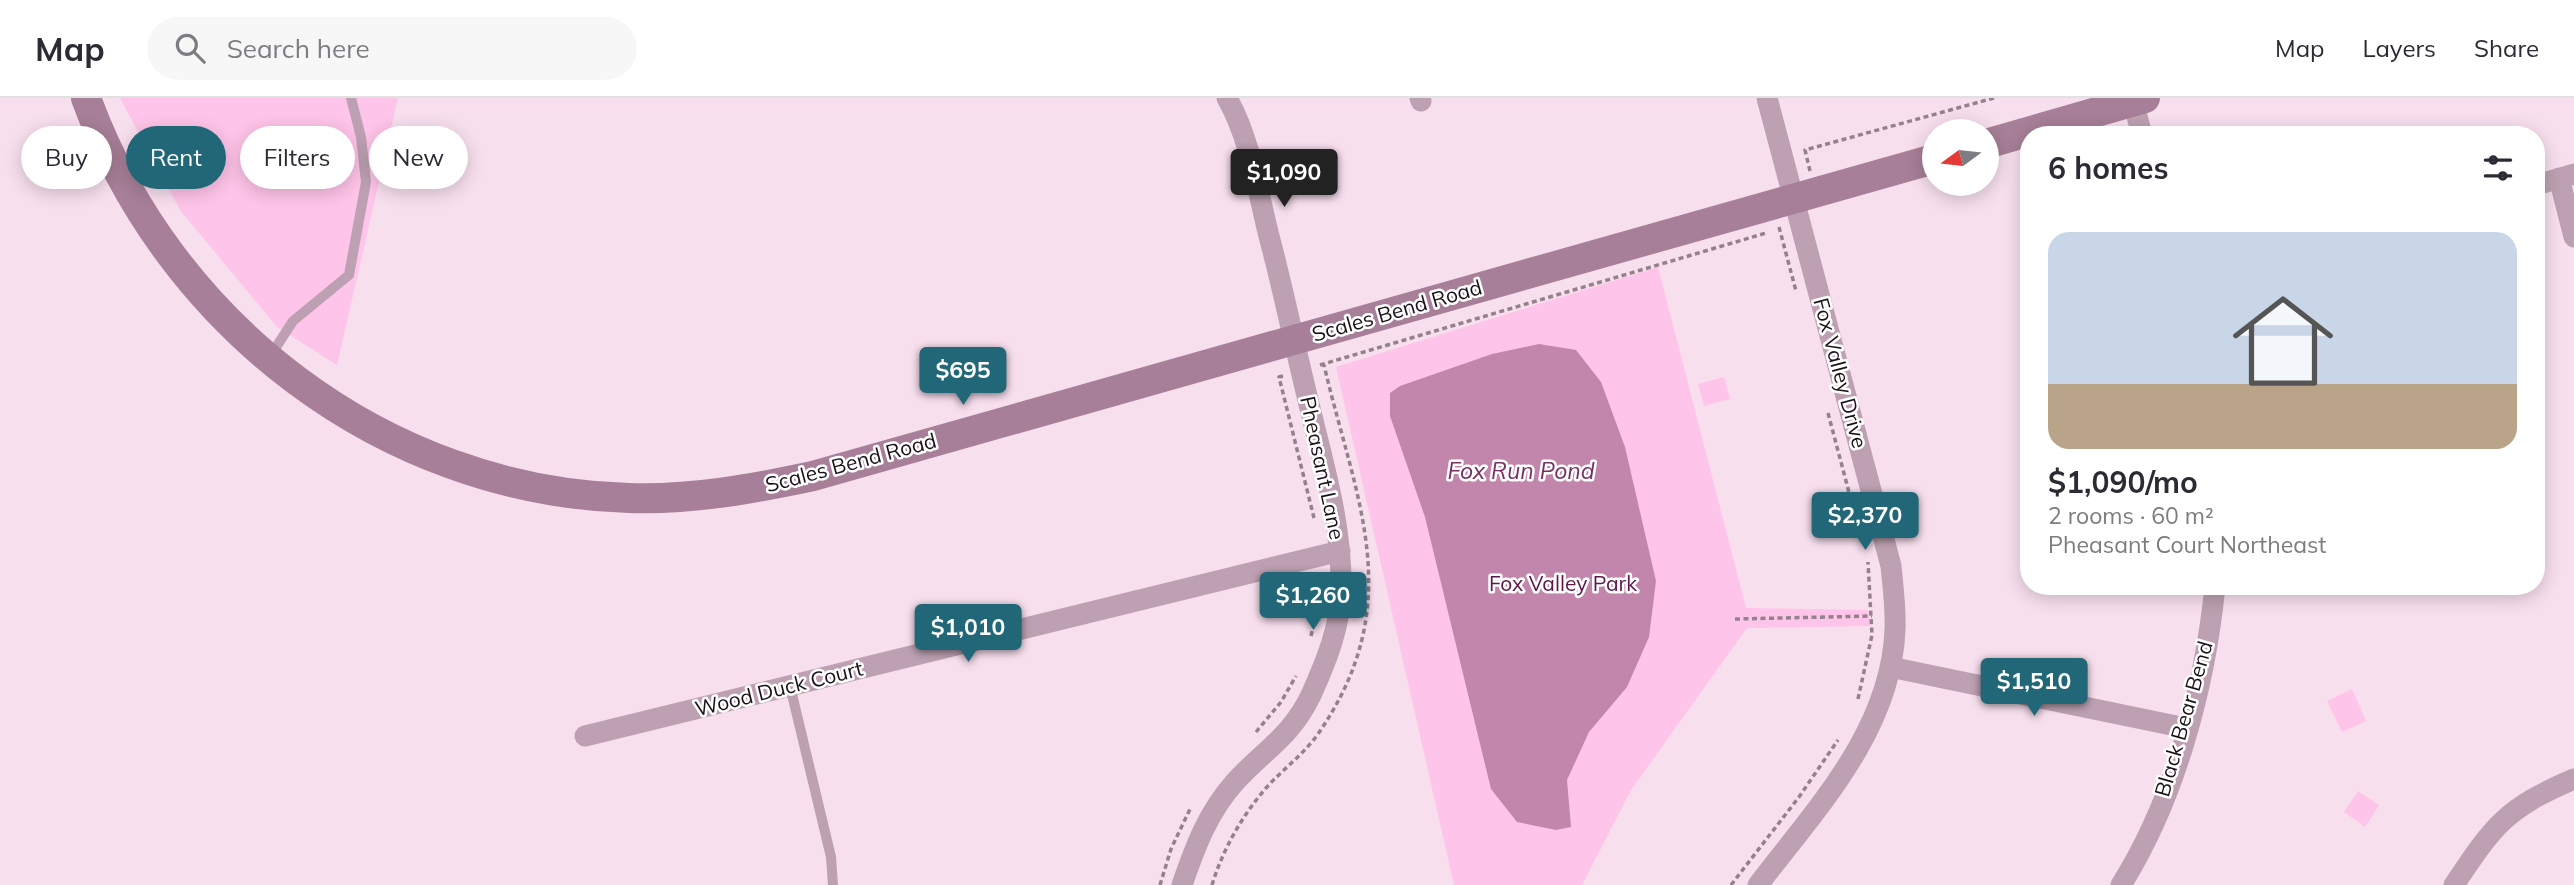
<!DOCTYPE html>
<meta charset="utf-8">
<style>
body{margin:0;font-family:Mulish,sans-serif;background:#f7f7f7;color:#2b2b33;height:100vh;display:flex;flex-direction:column;font-size:26px;white-space:nowrap}
*{box-sizing:border-box;margin:0}
p{font-size:23px;color:#7c7c81}
.icon{flex:none;width:38px;height:38px;fill:none;stroke:currentColor;stroke-width:2;stroke-linecap:round;stroke-linejoin:round}
.map{position:relative;flex:1;overflow:hidden}
.panel{position:absolute;left:2020px;top:28px;width:525px;height:469px;display:flex;flex-direction:column;background:#fff;border-radius:28px;box-shadow:0 4px 18px #0003}
.panel>*{flex:none}
.top-card{position:absolute;left:21px;top:28px;width:665px;height:63px;display:flex;gap:14px}
.needle{width:46px;rotate:255deg}
.controls{position:absolute;left:1922px;top:21px;display:grid;gap:14px}
.controls a{display:grid;place-items:center;width:77px;height:77px;border-radius:50%;background:#fff;box-shadow:0 4px 18px #0003;font-size:35px}
.price{position:absolute;translate:-50% -60px;padding:0 16px;border-radius:7px;background:#226778;color:#fff;font-size:23px;line-height:46px;filter:drop-shadow(0 2px 4px #0008)}
.price::after{content:'';position:absolute;left:50%;top:42px;width:21px;height:16px;margin-left:-10px;background:inherit;clip-path:polygon(0 0,100% 0,50% 100%)}
.price.active{background:#222;color:#fff}
ul{padding:0;list-style:none}
li{display:grid;align-content:center;gap:14px;height:371px;padding:0 28px}
li span{display:grid;place-items:center;height:217px;border-radius:21px;color:#555}
li>.icon{margin-inline-start:auto}
span .icon{width:126px;height:126px;fill:#fffc;stroke-width:1}
li b{font-size:30px}
h2{display:flex;justify-content:space-between;align-items:center;height:84px;padding:0 28px;font-size:30px}
.chip{padding:0 24px;border-radius:32px;background:#fff;box-shadow:0 4px 18px #0003;font-size:24px;line-height:63px}
.chip.active{background:#226778;color:#fff}
header{display:flex;align-items:center;gap:42px;box-sizing:border-box;height:98px;padding:0 35px;background:#fff;border-bottom:2px solid #e1e1e2}
header strong{font-size:33px}
nav{display:flex;gap:38px;margin-inline-start:auto;font-size:24px}
.search{width:490px;height:63px;background:#f7f7f7;display:flex;align-items:center;gap:18px;box-sizing:border-box;padding:0 24px;border-radius:38px;color:#7c7c81;font-size:26px}
.map>svg:first-child{display:block}
.green{fill:#ffc4e9}
.water{fill:#c286ac}
.lines{fill:none;stroke-linecap:round;stroke-linejoin:round}
.path{stroke:#93818c;stroke-width:3.5;stroke-dasharray:5 3.5;stroke-linecap:butt}
.lane{stroke:#bda1b2;stroke-width:10}
.street{stroke:#bda1b2;stroke-width:21}
.secondary{stroke:#a77f98;stroke-width:30}
.labels{text-anchor:middle;stroke-width:5;stroke-linejoin:round;paint-order:stroke}
.street-label{font-size:21px;fill:#1a1117;stroke:#fff}
.park-label{font-size:21px;fill:#5d174a;stroke:#fff}
.water-label{font-size:23px;font-style:italic;fill:#783062;stroke:#fff}
</style>
<header>
<strong>Map</strong>
<div class="search"><svg class="icon" aria-label="search" viewBox="0 0 24 24"><circle cx="10" cy="10" r="6"/><path d="M15 15l6 6"/></svg>Search here</div>
<nav><a>Map</a><a>Layers</a><a>Share</a></nav>
</header>
<div class="map">
<svg width="2574" height="787" viewBox="0 0 2574 787">
<rect width="100%" height="100%" fill="#f8dfee"/>
<path class="green" d="M120,0h278l-61,267 -60,-38 -97,-117z
M1658,169l88,341 122,2 2,16 -123,2 -116,162 -49,95h-128l-118,-518z
M1724,279l6,22 -26,7 -6,-22z
M2352,591l14,32 -24,11 -15,-31z
M2358,693l21,14 -14,22 -21,-15z"/>
<path class="water" d="M1539,246l37,6 25,32 24,65 31,134 -7,56 -22,50 -38,45 -22,48 4,47 -15,3 -39,-8 -26,-33 -66,-272 -35,-101v-23l10,-7 92,-32z"/>
<g class="lines">
<path class="path" d="M1810,73l-5,-21 189,-52
M1779,129l17,64
M1320,267l446,-132
M1283,278l-4,1 35,141
M1828,315l32,121
M1735,521l137,-3
M1311,538l7,-30
M1858,601l14,-64 -4,-73
M1256,634l25,-30 15,-26
M1160,787l11,-36 19,-40
M1212,787c11,-36 30,-69 54,-97 17,-19 37,-33 52,-54 91,-132 38,-232 6,-369
M1731,787l68,-88 39,-57"/>
<path class="lane" d="M271,257l22,-34 56,-46 17,-93 -5,-45 -10,-39
M790,588l41,171 2,28"/>
<path class="street" d="M1420,0l1,3
M2133,3l9,34
M2559,80l15,59
M2536,87l38,-11
M1890,569l296,61
M585,638l755,-185
M1182,787c13,-38 26,-73 53,-103 29,-32 56,-45 76,-87 15,-33 30,-70 30,-107 1,-64 -18,-125 -33,-188 -13,-53 -24,-107 -38,-160 -12,-46 -19,-100 -43,-142
M1758,787c58,-76 133,-154 137,-255 1,-21 -2,-43 -4,-64l-124,-468
M2121,787c54,-86 84,-198 94,-299
M2454,787c40,-60 52,-77 120,-106"/>
<path class="secondary" d="M86,0c83,227 298,393 543,400 63,2 123,-9 184,-22l1121,-317
M1986,46l159,-46"/>
</g>
<g class="labels">
<g class="street-label">
<text transform="translate(1397 213) rotate(-16)" y="7">Scales Bend Road</text>
<text transform="translate(1840 275) rotate(75)" y="7">Fox Valley Drive</text>
<text transform="translate(851 365) rotate(-15)" y="7">Scales Bend Road</text>
<text transform="translate(1322 370) rotate(78)" y="7">Pheasant Lane</text>
<text transform="translate(779 591) rotate(-14)" y="7">Wood Duck Court</text>
<text transform="translate(2184 621) rotate(-74)" y="7">Black Bear Bend</text>
</g>
<g class="park-label">
<text x="1563" y="493">Fox Valley Park</text>
</g>
<g class="water-label">
<text x="1521" y="381">Fox Run Pond</text>
</g>
</g>
</svg>
<div class="controls">
<a><svg class="needle" viewBox="-14 -14 28 28"><path d="M0-13l5 13h-10z" fill="#e53935"/><path d="M0 13l5-13h-10z" fill="#7c7c81"/></svg></a>
</div>
<b class="price active" style="left:1284px;top:111px">$1,090</b>
<b class="price" style="left:963px;top:309px">$695</b>
<b class="price" style="left:1865px;top:454px">$2,370</b>
<b class="price" style="left:1313px;top:534px">$1,260</b>
<b class="price" style="left:968px;top:566px">$1,010</b>
<b class="price" style="left:2034px;top:620px">$1,510</b>
<div class="top-card">
<a class="chip">Buy</a>
<a class="chip active">Rent</a>
<a class="chip">Filters</a>
<a class="chip">New</a>
</div>
<section class="panel">
<h2>6 homes<svg class="icon" aria-label="filters" viewBox="0 0 24 24"><path d="M4 7h16M4 17h16"/><circle cx="9" cy="7" r="2"/><circle cx="15" cy="17" r="2"/></svg></h2>
<ul>
<li><span style="background:linear-gradient(#c9d6e8 70%,#b9a48a 0)"><svg class="icon" aria-label="home" viewBox="0 0 24 24"><path d="M3 11l9-7 9 7M6 9v11h12V9"/></svg></span><div><b>$1,090/mo</b><p>2 rooms · 60 m²</p><p>Pheasant Court Northeast</p></div></li>
</ul>
</section>
</div>
